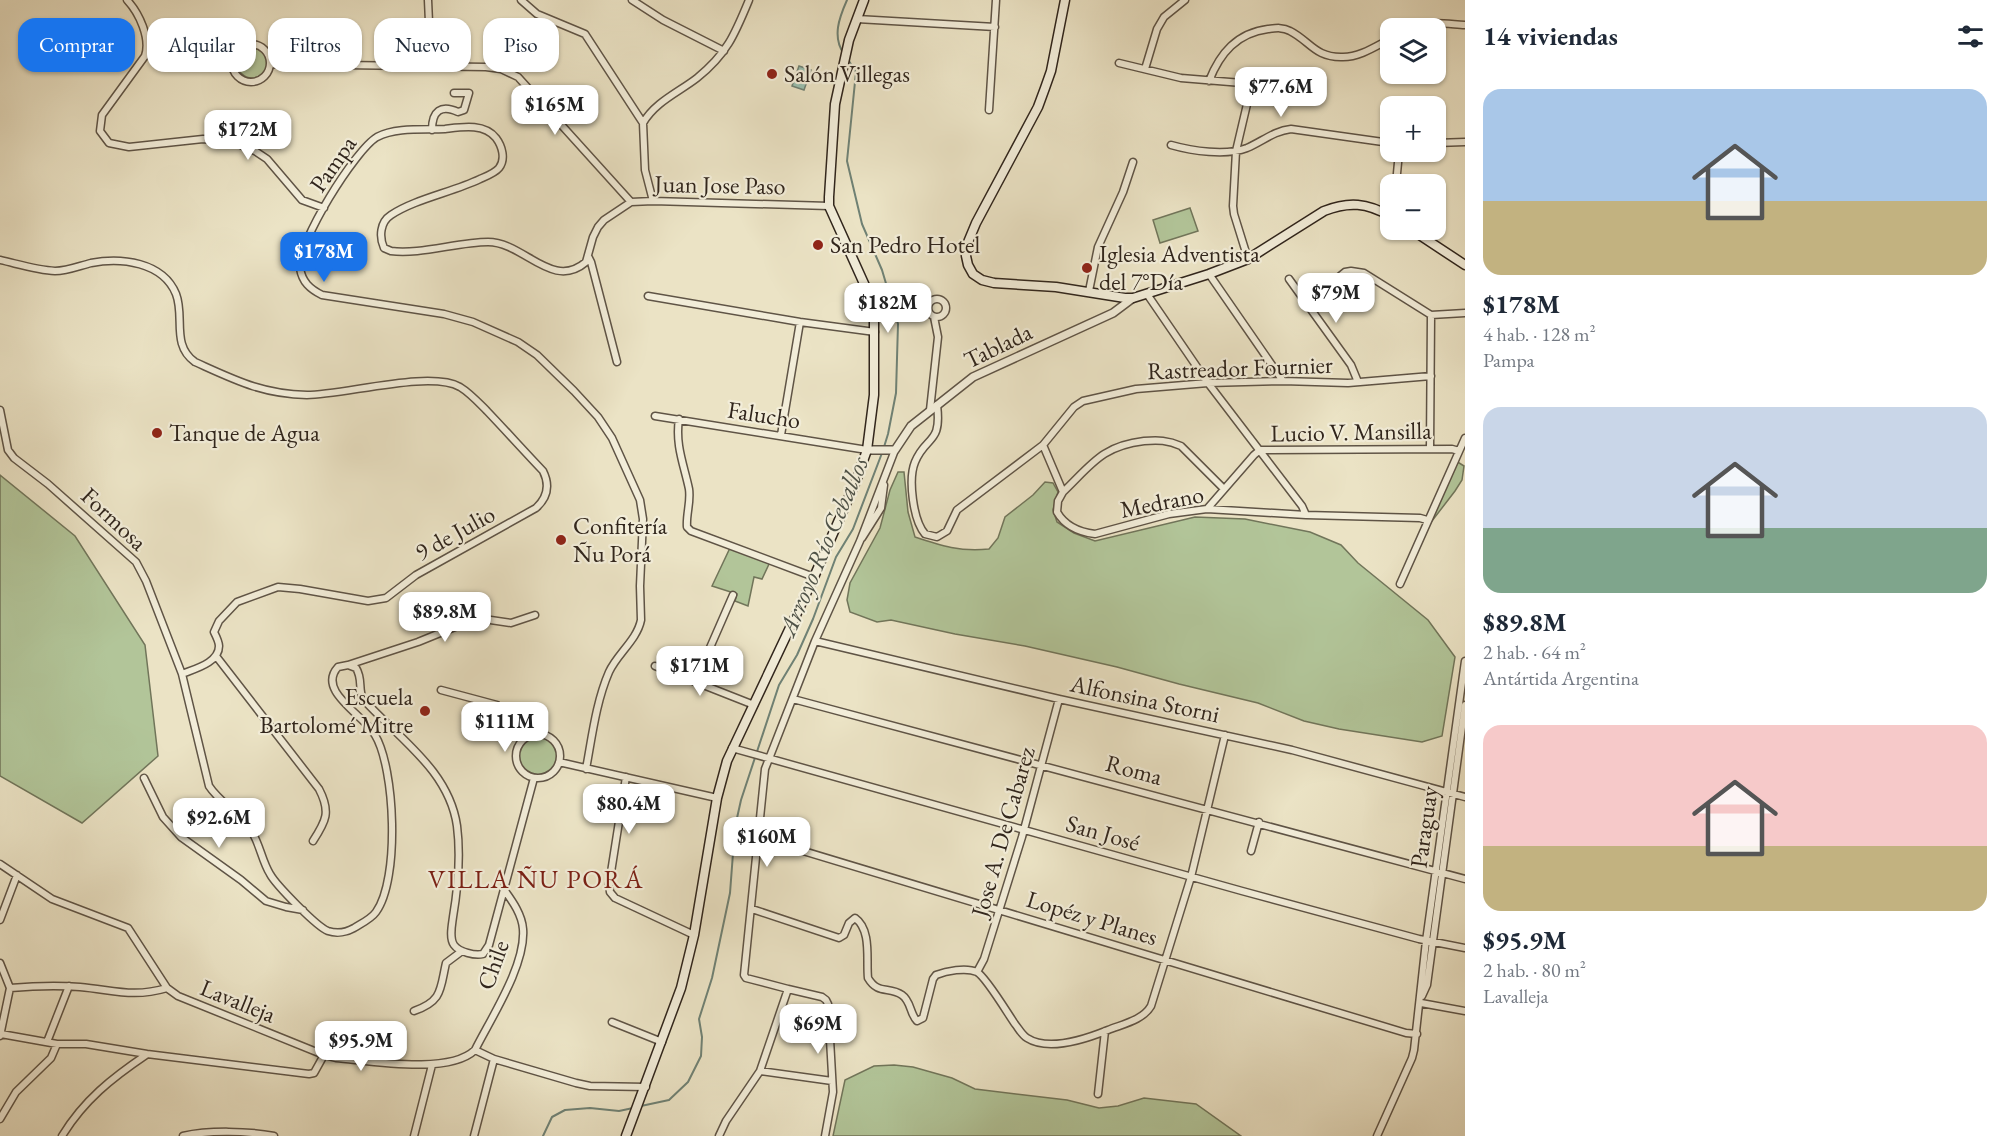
<!DOCTYPE html>
<html lang="es">
<meta charset="utf-8">
<style>
body{margin:0;font-family:"EB Garamond",serif;background:#f2f2f3;color:#1f2937;height:100vh;display:flex;flex-direction:column;font-size:22px;white-space:nowrap}
*{box-sizing:border-box;margin:0}
p{font-size:20px;color:#747a83}
.icon{flex:none;width:33px;height:33px;fill:none;stroke:currentColor;stroke-width:2;stroke-linecap:round;stroke-linejoin:round}
.map{position:relative;flex:1;overflow:hidden}
.side{display:flex;flex-direction:column;background:#fff;width:540px}
.side>*{flex:none}
.hud{position:absolute;left:18px;top:18px;width:570px;height:54px;display:flex;gap:12px}
.controls{position:absolute;left:1380px;top:18px;display:grid;gap:12px}
.controls a{display:grid;place-items:center;width:66px;height:66px;border-radius:12px;background:#fff;box-shadow:0 2px 4px #0004;font-size:30px}
.price{position:absolute;translate:-50% -51px;padding:0 14px;border-radius:12px;background:#fff;color:#222;font-size:20px;line-height:39px;filter:drop-shadow(0 2px 3px #0008)}
.price::after{content:'';position:absolute;left:50%;top:36px;width:18px;height:14px;margin-left:-9px;background:inherit;clip-path:polygon(0 0,100% 0,50% 100%)}
.price.current{background:#1a73e8;color:#fff}
ul{padding:0;list-style:none}
li{display:grid;align-content:center;gap:12px;height:318px;padding:0 18px}
li span{display:grid;place-items:center;height:186px;border-radius:18px;color:#555}
li>.icon{margin-inline-start:auto}
span .icon{width:108px;height:108px;fill:#fffc;stroke-width:1}
li b{font-size:26px}
h2{display:flex;justify-content:space-between;align-items:center;height:72px;padding:0 18px;font-size:26px}
.tag{padding:0 21px;border-radius:18px;background:#fff;box-shadow:0 2px 4px #0004;font-size:21px;line-height:54px}
.tag.current{background:#1a73e8;color:#fff}
main{display:flex;flex:1;min-height:0}
.map>svg:first-child{display:block}
.green{fill:#b2c599;stroke:#71755a;stroke-width:1.5}
.water{fill:#99bfaf;stroke:#6f8174;stroke-width:1.5}
.lines{fill:none;stroke-linecap:round;stroke-linejoin:round}
.stream{stroke:#6f8174;stroke-width:2}
.minor-casing{stroke:#5f5446;stroke-width:9}
.tertiary-casing{stroke:#5f5446;stroke-width:10}
.secondary-casing{stroke:#30251c;stroke-width:11}
.minor{stroke:#f2edd9;stroke-width:6}
.tertiary{stroke:#f2edd9;stroke-width:7}
.secondary{stroke:#f2edd9;stroke-width:8}
.poi-dot{fill:#8f2418;stroke:#f2edd9;stroke-width:2}
.labels{text-anchor:middle;stroke-width:4.5;stroke-linejoin:round;paint-order:stroke}
.poi-label{font-size:24px;fill:#30251c;stroke:#f2edd9;text-anchor:start}
.street-label{font-size:24px;fill:#30251c;stroke:#f2edd9}
.water-label{font-size:26px;font-style:italic;fill:#505348;stroke:#f2edd9}
.neighbourhood-label{font-size:26px;letter-spacing:1.5px;fill:#7a1f14;stroke:#f2edd9}
</style>
<main>
<div class="map">
<svg width="1465" height="1136" viewBox="0 0 1465 1136">
<rect width="100%" height="100%" fill="#ebe3c5"/>
<filter id="stains"><feTurbulence type="fractalNoise" baseFrequency=".00333" numOctaves="4"/><feColorMatrix values="0 0 0 0 .2 0 0 0 0 .09 0 0 0 0 .02 0 0 0 .5 -.17"/></filter>
<radialGradient id="worn" r=".72"><stop offset=".6" stop-color="#630" stop-opacity="0"/><stop offset="1" stop-color="#630" stop-opacity=".3"/></radialGradient>
<path class="green" d="M237 63a15 15 0 1 1 30 0a15 15 0 1 1-30 0Z
M1190,208l8,23 -38,12 -7,-23z
M1456,461l8,5 -2,14 -7,11 -23,30 -4,-1z
M898,472h6l4,40 7,25c27,9 45,15 74,12l9,-11 7,-21 28,-22 12,-13 8,1 5,9 -5,18 4,12 17,11 21,8 100,-24 50,2 65,13 31,13 17,18 70,57 27,37 -13,79 -20,6 -83,-13 -35,-8 -46,-18 -79,-19 -62,-17 -92,-21 -70,-12 -64,-14 -14,2 -27,-10 -3,-12 3,-17 30,-55 10,-38z
M0,475l75,61 70,109 13,111 -76,67 -82,-47z
M730,548l40,14 -8,17 -8,-2 -6,29 -13,-5 2,-7 -25,-8z
M516 756a22 22 0 1 1 44 0a22 22 0 1 1-44 0Z
M894,1065l19,2 39,11 23,11 92,11 32,8 19,-2 26,-8 52,6 45,32h-408l12,-56 29,-14z"/>
<path class="water" d="M799,66l12,4 -7,20 -12,-4z"/>
<g class="lines">
<path class="stream" d="M844,54c-12,-17 -5,-36 3,-54
M847,58l9,14 -9,89 15,63 20,46 16,54 -2,69 -8,41 -4,13
M641,1106l28,-6 19,-18 13,-26 1,-19 -3,-18 13,-41 18,-85 5,-66 6,-27 38,-115 18,-30 16,-36 23,-62 17,-28 29,-76
M543,1136l9,-19 13,-7 25,-2 29,3 14,-3"/>
<defs>
<path id="minor" d="M127,0c12,13 24,38 18,56l-43,59 -2,16 9,12 20,4 74,-8 31,3 21,9 12,8 35,41 22,8
M428,0l3,67
M521,0l16,14 48,20 58,89
M632,0l31,20 61,31
M857,19l138,8
M1412,28c17,-8 35,-4 53,-3
M232 63a19 19 0 1 1 38 0a19 19 0 1 1-38 0Z
M1119,63l62,15 61,5 5,3 1,14 -12,51 -3,55 1,8 14,45
M271,64l215,3 15,2 17,8 113,125 22,-1 176,5
M1145,69l12,-40 7,-12 21,-17
M1209,81c11,-28 28,-48 59,-52 8,-1 15,-2 22,2 20,10 25,27 53,26 17,0 33,-11 47,-18
M989,110l7,-110
M432,130c0,-19 9,-26 26,-18l6,-2 5,-17h-15
M1436,143l29,-1
M1171,145c21,6 55,11 76,3 16,-7 27,-17 44,-19l99,14
M1396,184l3,-32
M653,201l-8,-31 -2,-47c12,-21 36,-31 54,-45 30,-24 38,-44 52,-78
M588,256l3,6 26,100
M0,260c18,4 37,10 55,11 12,0 24,-5 36,-8 30,-6 72,-1 85,31 9,23 -5,51 19,68 40,18 67,32 112,33 37,0 123,-25 153,-8 10,6 19,16 27,24 19,20 37,40 56,60 7,14 5,26 -7,37l-120,67 -30,23 -18,3 -68,-12 -22,-2 -41,15 -18,19 -5,11c2,4 5,10 5,14 0,17 -25,23 -37,28l27,112c11,17 34,30 43,46 8,13 10,29 18,42 6,11 47,53 58,57 9,3 19,1 26,-3 8,-5 17,-9 22,-16 24,-33 19,-144 -1,-177 -11,-20 -59,-44 -37,-68l10,-2 8,3c7,11 2,21 7,31 35,39 86,71 94,127 4,31 1,61 -4,91 -1,8 -4,21 1,28 5,7 21,11 29,9l6,-9 45,-167
M1209,274l74,107
M1289,279l62,86 7,17
M1089,291l9,-44 25,-55 10,-30
M1147,294l61,89 94,123 4,9
M648,296l152,26 75,10
M928 308a9 9 0 1 1 18 0a9 9 0 1 1-18 0Z
M1306,304l39,-32 6,-1 13,2 67,42 34,-2
M937,405c5,40 -11,30 -22,57 -7,17 -2,58 10,72l12,3 10,-6 10,-21 86,-65 31,-38 9,-6 53,-12 72,-6 75,-2 65,2 83,-7
M0,410l8,40 6,8 34,26 88,78 10,19 36,93
M930,410l8,-73 -4,-20
M655,416l212,34
M679,419c-4,26 5,46 10,70 2,13 -3,25 -2,38l4,4 123,46
M781,435l19,-113
M1043,445l20,47 -5,9 -1,11c8,14 21,20 38,22l74,-20 38,-5 99,6 114,3 7,2
M1430,449l1,-134
M1063,492c29,-28 39,-46 81,-51 14,-1 24,-1 37,5l43,43
M1207,509l47,-54 6,-5 192,-1 7,2
M862,538l19,-30 3,-23
M1400,584l65,-146
M815,641l244,58 233,51 173,47
M216,656l103,133c12,23 7,32 -6,52
M348,665l70,-23 59,-24 34,5 24,-8
M655,666l99,39
M695,682l38,-87
M441,690l56,15 27,34
M793,699l672,180
M516 756a22 22 0 1 1 44 0a22 22 0 1 1-44 0Z
M732,748l510,143 177,48 46,9
M559,762l158,36
M586,769c6,-32 10,-67 23,-97 8,-18 28,-32 32,-52l-1,-34 3,-67 -3,-19 -28,-62 -14,-21 -24,-26 -37,-36 -19,-13 -45,-20 -29,-8 -122,-19c-12,-6 -20,-13 -22,-27 -3,-25 55,-118 77,-131 19,-10 47,-7 68,-8 17,-2 39,-6 51,9 6,8 10,21 3,30 -4,5 -12,8 -19,11 -27,13 -65,20 -89,36 -11,7 -12,22 -7,33l7,3c28,4 67,-9 97,-9 36,0 64,49 98,20l7,-25 5,-10 6,-7 27,-18
M626,777l-17,108 1,7 5,6 79,37
M144,778l19,39 18,20 60,43 25,21 20,6 17,3
M757,837l649,196 11,1
M1251,851l8,-29
M0,864l52,35 76,29 39,60 11,8 146,59 12,3c35,3 113,17 139,-8l19,9 82,24 14,3 56,1
M752,909l87,29 5,-3 5,-12 6,-5c17,12 11,42 13,60 10,17 21,8 34,17 9,6 8,19 15,26l6,-3 10,-39 3,-4c10,-4 30,-8 41,-3 9,5 31,42 38,52 4,5 7,11 12,14 22,14 59,1 81,-8 15,-6 35,-10 43,-24l40,-129 34,-142
M0,920l17,-45
M0,963l10,25
M977,972l7,-13 38,-122 37,-138
M788,989l34,8 4,3 2,4 5,88 -8,44
M1422,996l5,-11 38,-280
M1421,1003l44,8
M414,1011c29,-10 26,-22 32,-48l16,-12
M612,1022l50,20
M1,1034l56,10h29l61,10 162,20 5,-1 10,-18
M0,1036l10,-48c23,-2 47,-3 70,-1 34,3 53,11 87,1
M47,1042l22,-56
M475,1050c16,-32 51,-85 48,-121 -1,-14 -10,-27 -18,-38
M760,1071l72,10
M1098,1094l7,-63
M0,1119l16,-27 35,-34 6,-14
M62,1136c22,-36 50,-58 84,-81
M183,1136c26,-6 65,-5 91,0
M414,1136l18,-71
M474,1136l20,-77
M719,1136l7,-15 34,-50 28,-82 -42,-11 -2,-3 21,-206 50,-128 45,-100 35,-91
M1377,1136l35,-78 2,-8 12,-109 39,-280"/>
<path id="tertiary" d="M867,450h28l16,-24 62,-49 140,-64 20,-15"/>
<path id="secondary" d="M1065,0l-14,71 -6,17 -7,19 -62,116 -10,24v9l2,9 5,9 9,6 12,3 62,4 69,11h8l76,-24 39,-15 76,-48c25,-10 43,-8 66,5
M1412,230l53,35
M626,1136l55,-148 13,-53 23,-137 10,-37 87,-184 42,-96 11,-31 7,-55v-75l-8,-32 -37,-82v-9l6,-93 14,-64 15,-40"/>
</defs>
<use href="#minor" class="minor-casing"/>
<use href="#tertiary" class="tertiary-casing"/>
<use href="#secondary" class="secondary-casing"/>
<use href="#minor" class="minor"/>
<use href="#tertiary" class="tertiary"/>
<use href="#secondary" class="secondary"/>
</g>
<g class="poi-dot">
<circle cx="772" cy="74" r="6"/>
<circle cx="818" cy="245" r="6"/>
<circle cx="1087" cy="268" r="6"/>
<circle cx="157" cy="433" r="6"/>
<circle cx="561" cy="540" r="6"/>
<circle cx="425" cy="711" r="6"/>
</g>
<g class="labels">
<g class="poi-label">
<text x="784" y="82">Salón Villegas</text>
<text x="830" y="253">San Pedro Hotel</text>
<text x="1099" y="262">Iglesia Adventista<tspan x="1099" dy="28">del 7°Día</tspan></text>
<text x="169" y="441">Tanque de Agua</text>
<text x="573" y="534">Confitería<tspan x="573" dy="28">Ñu Porá</tspan></text>
<text x="413" y="705" text-anchor="end">Escuela<tspan x="413" dy="28">Bartolomé Mitre</tspan></text>
</g>
<g class="street-label">
<text transform="translate(333 164) rotate(-55)" y="8">Pampa</text>
<text transform="translate(720 185) rotate(1)" y="8">Juan Jose Paso</text>
<text transform="translate(998 346) rotate(-26)" y="8">Tablada</text>
<text transform="translate(1240 368) rotate(-2)" y="8">Rastreador Fournier</text>
<text transform="translate(764 415) rotate(9)" y="8">Falucho</text>
<text transform="translate(1351 432) rotate(-1)" y="8">Lucio V. Mansilla</text>
<text transform="translate(1162 502) rotate(-11)" y="8">Medrano</text>
<text transform="translate(114 519) rotate(43)" y="8">Formosa</text>
<text transform="translate(455 533) rotate(-29)" y="8">9 de Julio</text>
<text transform="translate(1145 699) rotate(12)" y="8">Alfonsina Storni</text>
<text transform="translate(1134 770) rotate(15)" y="8">Roma</text>
<text transform="translate(1424 827) rotate(-82)" y="8">Paraguay</text>
<text transform="translate(1003 832) rotate(-74)" y="8">Jose A. De Cabarez</text>
<text transform="translate(1103 833) rotate(16)" y="8">San José</text>
<text transform="translate(1092 918) rotate(17)" y="8">Lopéz y Planes</text>
<text transform="translate(493 965) rotate(-70)" y="8">Chile</text>
<text transform="translate(238 1001) rotate(22)" y="8">Lavalleja</text>
</g>
<g class="water-label">
<text transform="translate(823 546) rotate(-67)" y="9">Arroyo Río Ceballos</text>
</g>
<g class="neighbourhood-label">
<text x="536" y="888">VILLA ÑU PORÁ</text>
</g>
</g>
<rect width="100%" height="100%" filter="url(#stains)"/>
<rect width="100%" height="100%" fill="url(#worn)"/>
</svg>
<div class="controls">
<a><svg class="icon" aria-label="layers" viewBox="0 0 24 24"><path d="M12 4l9 5-9 5-9-5zM3 14l9 5 9-5"/></svg></a>
<a>+</a>
<a>−</a>
</div>
<b class="price" style="left:1281px;top:118px">$77.6M</b>
<b class="price" style="left:555px;top:136px">$165M</b>
<b class="price" style="left:248px;top:161px">$172M</b>
<b class="price current" style="left:324px;top:283px">$178M</b>
<b class="price" style="left:1336px;top:324px">$79M</b>
<b class="price" style="left:888px;top:334px">$182M</b>
<b class="price" style="left:445px;top:643px">$89.8M</b>
<b class="price" style="left:700px;top:697px">$171M</b>
<b class="price" style="left:505px;top:753px">$111M</b>
<b class="price" style="left:629px;top:835px">$80.4M</b>
<b class="price" style="left:219px;top:849px">$92.6M</b>
<b class="price" style="left:767px;top:868px">$160M</b>
<b class="price" style="left:818px;top:1055px">$69M</b>
<b class="price" style="left:361px;top:1072px">$95.9M</b>
<div class="hud">
<a class="tag current">Comprar</a>
<a class="tag">Alquilar</a>
<a class="tag">Filtros</a>
<a class="tag">Nuevo</a>
<a class="tag">Piso</a>
</div>
</div>
<section class="side">
<h2>14 viviendas<svg class="icon" aria-label="filters" viewBox="0 0 24 24"><path d="M4 7h16M4 17h16"/><circle cx="9" cy="7" r="2"/><circle cx="15" cy="17" r="2"/></svg></h2>
<ul>
<li><span style="background:linear-gradient(#a9c7e8 60%,#c2b280 0)"><svg class="icon" aria-label="home" viewBox="0 0 24 24"><path d="M3 11l9-7 9 7M6 9v11h12V9"/></svg></span><div><b>$178M</b><p>4 hab. · 128 m²</p><p>Pampa</p></div></li>
<li><span style="background:linear-gradient(#c9d6e8 65%,#7fa58c 0)"><svg class="icon" aria-label="home" viewBox="0 0 24 24"><path d="M3 11l9-7 9 7M6 9v11h12V9"/></svg></span><div><b>$89.8M</b><p>2 hab. · 64 m²</p><p>Antártida Argentina</p></div></li>
<li><span style="background:linear-gradient(#f6c9c9 65%,#c2b280 0)"><svg class="icon" aria-label="home" viewBox="0 0 24 24"><path d="M3 11l9-7 9 7M6 9v11h12V9"/></svg></span><div><b>$95.9M</b><p>2 hab. · 80 m²</p><p>Lavalleja</p></div></li>
</ul>
</section>
</main>
